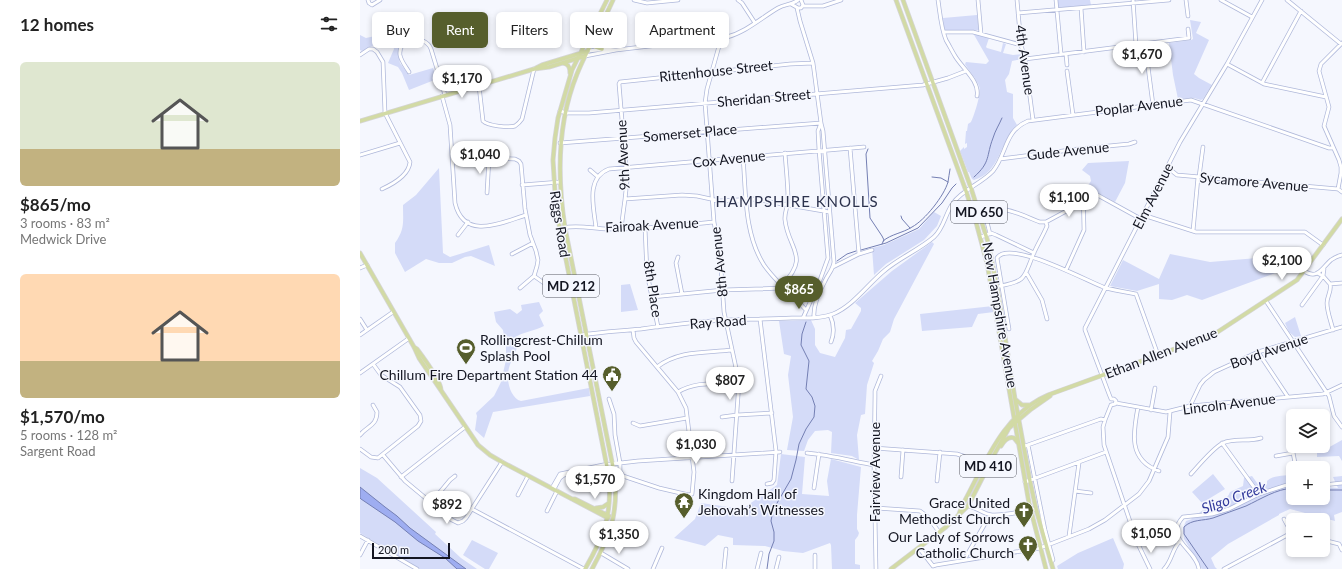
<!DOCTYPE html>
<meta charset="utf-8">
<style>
body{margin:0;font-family:Lato,sans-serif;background:#f2f2f2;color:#222;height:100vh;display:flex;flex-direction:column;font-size:15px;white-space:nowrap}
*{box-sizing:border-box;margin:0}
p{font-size:13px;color:#767676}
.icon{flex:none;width:22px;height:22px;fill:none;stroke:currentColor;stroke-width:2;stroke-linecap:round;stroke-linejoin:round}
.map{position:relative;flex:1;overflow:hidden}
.details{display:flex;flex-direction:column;background:#fff;width:360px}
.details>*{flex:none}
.guide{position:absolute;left:12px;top:12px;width:380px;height:36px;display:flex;gap:8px}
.fabs{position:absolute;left:926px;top:409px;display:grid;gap:8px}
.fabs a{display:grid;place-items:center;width:44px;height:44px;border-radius:6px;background:#fff;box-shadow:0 2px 6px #0003;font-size:20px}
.scale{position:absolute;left:12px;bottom:10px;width:78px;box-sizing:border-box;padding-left:4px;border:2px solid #131521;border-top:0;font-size:11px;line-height:14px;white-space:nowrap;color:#131521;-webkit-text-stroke:3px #f5f7fe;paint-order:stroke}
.price{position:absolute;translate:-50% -34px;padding:0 9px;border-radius:14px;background:#fff;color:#222;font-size:13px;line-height:26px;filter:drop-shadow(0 1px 2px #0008)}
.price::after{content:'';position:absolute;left:50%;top:24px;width:12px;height:9px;margin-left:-6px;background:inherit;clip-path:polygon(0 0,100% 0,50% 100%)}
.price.on{background:#565e2c;color:#fff}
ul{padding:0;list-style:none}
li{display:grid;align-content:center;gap:8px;height:212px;padding:0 20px}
li span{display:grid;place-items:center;height:124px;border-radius:6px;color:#555}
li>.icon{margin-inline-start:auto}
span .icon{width:72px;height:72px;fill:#fffc;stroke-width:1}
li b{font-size:17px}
h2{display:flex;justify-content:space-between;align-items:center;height:48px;padding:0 20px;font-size:17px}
.tag{padding:0 14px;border-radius:6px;background:#fff;box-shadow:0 2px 6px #0003;font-size:14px;line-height:36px}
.tag.on{background:#565e2c;color:#fff}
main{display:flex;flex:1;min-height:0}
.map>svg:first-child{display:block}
.green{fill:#d4dbf8}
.water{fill:#9eadf1;stroke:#747fb3}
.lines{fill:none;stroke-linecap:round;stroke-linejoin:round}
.stream{stroke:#747fb3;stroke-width:1}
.minor-casing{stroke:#afb8da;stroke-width:4.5}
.major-casing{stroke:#d5d5d7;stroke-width:5}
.minor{stroke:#fff;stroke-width:3}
.major{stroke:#d2daa5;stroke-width:3.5}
.labels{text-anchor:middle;stroke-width:3;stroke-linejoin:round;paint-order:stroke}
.shield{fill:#f5f7fe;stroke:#575963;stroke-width:1}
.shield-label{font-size:13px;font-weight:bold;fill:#131521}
.street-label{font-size:14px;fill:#131521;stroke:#f5f7fe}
.poi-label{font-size:14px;fill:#131521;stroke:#f5f7fe;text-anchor:end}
.neighbourhood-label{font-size:15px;letter-spacing:1px;fill:#2c324d;stroke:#f5f7fe}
.water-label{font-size:15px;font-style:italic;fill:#353d9d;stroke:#f5f7fe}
</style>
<main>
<section class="details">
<h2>12 homes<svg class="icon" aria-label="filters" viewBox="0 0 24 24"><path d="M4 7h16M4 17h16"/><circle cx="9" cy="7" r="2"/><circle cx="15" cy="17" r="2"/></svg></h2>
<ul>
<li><span style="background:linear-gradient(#dfe7d0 70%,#c2b280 0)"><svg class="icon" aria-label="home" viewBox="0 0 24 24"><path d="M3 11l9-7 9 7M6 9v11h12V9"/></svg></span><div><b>$865/mo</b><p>3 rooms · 83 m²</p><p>Medwick Drive</p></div></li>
<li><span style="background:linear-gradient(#ffd9b3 70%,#c2b280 0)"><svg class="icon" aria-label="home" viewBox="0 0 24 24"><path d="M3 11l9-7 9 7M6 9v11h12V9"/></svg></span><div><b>$1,570/mo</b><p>5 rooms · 128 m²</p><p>Sargent Road</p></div></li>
</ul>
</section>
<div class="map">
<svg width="982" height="569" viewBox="0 0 982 569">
<rect width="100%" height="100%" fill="#f5f7fe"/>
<path class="green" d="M697,0h33l1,5 -33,3z
M617,15l2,15h-35l-1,-12z
M830,20l11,2 -5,11 13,7 -15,34 5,4 13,7 -9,14 -2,1 -7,-2 -16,1 -5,-24 -4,-32 22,-3 2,-1z
M33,32h19l2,2 -9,7 -7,10 2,12 9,12 24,-7 4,11 -28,11 -7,-17 -4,-6 -10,-4 6,-14 -2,-6 -12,-1 -18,9 -2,-1v-15l6,3z
M613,33l16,5 -3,9 1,1 14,4 2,-9 3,1 -3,9 10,2 9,-1v5l-10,2 -3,13 -4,6 2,12 6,2v24l4,7c-18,17 -16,47 -43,55l-2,-1 -3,-7h-1l-8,-21 4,-4v2l3,-2v-4l-2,1 1,-13h1l1,-7 3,-2c3,-6 11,-30 8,-36 -3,-8 -10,-15 -14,-22l1,-2 20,2 3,-3z
M769,161l-4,22 -10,19 -28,-15 4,-6 -1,-5 -8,-6 6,-7z
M79,168l4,85 7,4 39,-12 6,21 -24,-10 -6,1 -13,6h-13l-13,-4 -21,13 -10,-19v-10c10,-14 8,-21 8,-38l13,-10z
M574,212l7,4 -4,10 -13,14 -38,24 -12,11 -2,-27 12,-3 35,-16z
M572,242l2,2 -33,62 -7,13 -4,13 -7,7 -5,12 -6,10 2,2 -7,22 -2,29 -4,1 -4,20 2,25 -7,-4 -21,-3 1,-21 -4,-2 -13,1 -7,9 -4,11 -17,-1 6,-33 -5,-42 3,-19 -7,-2 -5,-33 32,-1 4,9v16l5,8 15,4 10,-19 1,-8 5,-1 10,-18v-3l-6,-5 37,-32z
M810,254l40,8 84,-7 -8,14 -84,31 -15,-5 -15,5 -13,-1v-15l-22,7 -27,-5 13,-26 36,19z
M270,284l8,26 -17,2v-27z
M179,302l4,9 -4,4 5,11c-10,5 -22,6 -30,12l3,10c-3,8 -8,16 -9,25 -1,10 3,25 13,28l68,-13 1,8 -97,16 -9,26 -9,-8 2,-14 -1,-3 18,-17 7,-14 5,-22v-14l-3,-16 -7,-8 -2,-10 16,-3 7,5 5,-4 -1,-5z
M633,306l1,6 -16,2 -6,13 -50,4 -2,-17z
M935,317l6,19 -6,1 -6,-5 -4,-9z
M982,440v21l-3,-5 -22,1v-11l9,3z
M421,454l24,3 -3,37 27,2 -2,-15 4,-22 30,8 -4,48v14l2,4 -1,3 -3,4v24l5,1v4h-28l-1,-24 -1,-2 -27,10 -20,-2 -18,-5 -32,-1v-7l-15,-3 -13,11 -31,-8 21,-19 6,-16 41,6 35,-24z
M0,468l17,10 59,54 -1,2 26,24 16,11h-57l-60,-36z
M853,474l12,15 -23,14 -10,-11z
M933,474v24h30v-11l15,1 -5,-11 9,-1v36l-8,3 1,6 -45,-12 -11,5v1l-51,29 -17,14 4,9 2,2h-15l-18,-30 -1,-11 3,-7 6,-2 -1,-1 14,-9 9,-1c4,-7 13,-7 16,-16l13,-6 1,-8 8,-2 8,11 7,-3v-3c7,-7 17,-4 26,-7z
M753,538l11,26 -1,5h-65l-1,-3 21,-13z
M112,540l26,13 -9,16h-4l-22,-14z"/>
<path class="water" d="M0,487l25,20 12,9 13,12 56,41h-9l-12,-11 -27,-17 -23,-19 -34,-23 -1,-1z"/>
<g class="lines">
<path class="stream" d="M508,149l-2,5 4,64 12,18 2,4 -2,4
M572,177l9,1 7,4
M614,177c17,-15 12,-21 19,-39 2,-7 6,-13 9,-20
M541,216l1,3 8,9
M523,241c8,-7 20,-8 29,-14 13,-7 32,-31 36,-45 1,-4 1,-9 2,-13
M501,250l25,-7 32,-15 24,-25 10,-15 4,-4
M477,261l10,-7 9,-3
M963,490h19
M407,569l2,-15 5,-13v-9l-3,-11 2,-11 18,-31 5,-19 3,-16 7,-15 8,-12 1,-11 -3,-9 -6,-8 3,-28 -8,-16 1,-11 4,-12
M848,569l-24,-35v-7c8,-8 19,-6 29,-9 11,-4 22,-8 33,-12 15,-7 30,-17 47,-18"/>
<defs>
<path id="minor" d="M8,0l1,3 3,2 8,-5
M274,0l13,3 31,-3
M378,0l4,3 13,20
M578,0c2,13 3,28 8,40 3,5 6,11 9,16 7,12 25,25 22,40
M618,0l3,34
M657,0l4,45 4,14 8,61
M696,0l5,54
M773,0l3,45
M826,0l2,16
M861,0l31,17
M927,0l54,44
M431,4l7,4h3l2,-3 -2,-5
M443,6h20l18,-6
M437,8l3,13 13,42 8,60 2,8 11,131c-1,8 -6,12 -9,19 -6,11 -12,24 -11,36
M721,8l3,44
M658,13l151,-13
M584,32h29l48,13
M361,39l-14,50 -2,14 9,119 6,33 4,57 15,70 -7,99
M785,44l8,61
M228,51l18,-2 9,1
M706,54l1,11
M0,55l9,-6h4l4,3 6,10 2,51 25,49c-1,13 -17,22 -28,27
M225,56l31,-6 111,-13c19,-5 34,-19 51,-29 7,-4 14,-3 20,-8
M665,59l164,-21 -1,-9
M867,64l37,20 62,13
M707,71l6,44
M49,72c-3,-5 -8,-11 -9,-17 -2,-18 25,-21 31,-6l14,46
M902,83l39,-72
M119,86l4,35c5,5 26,7 32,5 3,-2 5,-4 7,-7l12,-50
M82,96l8,29 5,78c9,38 46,20 71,12
M200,111l6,2h23l334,-28 25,-7 18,-7
M200,143l261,-20
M490,148l9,106
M0,155l40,-12
M93,157l62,2 4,2 2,3 4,45 5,26 6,16 2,9 -1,6 -3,10 -14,12
M383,157c3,35 1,77 21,108 11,16 28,30 42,45
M640,159l78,-10 51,-5 6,-2
M807,167l10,8 161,14 4,3
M230,170l7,6
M839,177l4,-30
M162,185l38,-3
M978,189l3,-16v-6l-2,-7 -15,-34 5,-19 -10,-36 2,-7 21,-21
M127,193l2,-35
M265,199l57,-4 15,1 23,5 33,-2 76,13
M783,215l53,17h109l18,13
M203,228c17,-4 33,2 50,1 34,0 68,-4 101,-7
M236,228c-2,-20 -11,-50 13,-59l255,-22
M285,228l2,45 11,54
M261,229l4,-30 2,-18 -8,-97 1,-2 170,-18 23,-1
M833,231l5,-54
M630,234l-5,-20c10,-14 43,4 55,8h6l37,-20
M98,235l10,-13
M621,237l10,-4 5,2 38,18
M152,254l21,-11
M318,257l-2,6 6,31
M473,267l26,-13 13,-4
M0,268l7,-3
M706,270l18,-40 -1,-43 58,32
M944,271c14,9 18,-3 27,-11 3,-2 7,-4 11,-5
M957,273l6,3 7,8 12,-1
M667,274l15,26 5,19
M174,276l10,7
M970,284c2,7 -3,12 -3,19 0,9 4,18 6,27
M422,285c29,-29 6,-36 3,-65 -1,-7 3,-13 3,-21 0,-15 -2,-31 -3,-46
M640,286c27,-5 24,-9 33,-31 4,-10 10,-19 14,-29l-1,-4
M292,297l71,-7 62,-2
M906,301l63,95 5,20 8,11
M942,305l21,-29 1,-7
M470,315c4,9 5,17 1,27
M443,318l17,-38 8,-22 -9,-108 -1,-19 3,-8
M0,319l7,11
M400,319l16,132 -2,29 -2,3 -5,1
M649,329l-12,-71c12,-19 88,22 106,29 10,3 22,5 33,7l22,61
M0,335l33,-23
M221,335c20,-3 40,-4 60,-6 29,-4 58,-8 87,-9 21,-1 42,-1 64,-2 13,0 28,1 41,-4 20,-8 35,-30 51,-43 15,-13 35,-21 50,-34 10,-9 11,-23 19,-34 10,-14 28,-19 40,-32 14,-17 11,-40 35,-50l163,-21 138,48h4
M898,352l30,45
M297,367c22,-17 49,-14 75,-17
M0,373l48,-34
M318,392c18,-11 41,-8 61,-10
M249,399l5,15 1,21 5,28v8l3,5 36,12 30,7 3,-1 2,-22 -8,-64 -8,-16 -42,-50 -2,-4 -1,-8
M756,403l50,9 24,-6 133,-12 19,-9
M751,405l4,-1 1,-3 -2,-2h-3l-2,-5 -24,-64v-2l95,-186 47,-78 35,-64
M751,405l-6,15 -2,7 1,18 33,97 13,27
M830,406l10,-21 4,-5 10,-8 44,-20 84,-25
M778,407c-5,26 -10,53 21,64
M791,410l4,-22
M362,417l15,-2 35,-2
M273,423l7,3 47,-8
M930,428l-1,4 7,36
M0,435c7,-9 17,-9 17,-23l-4,-7
M862,443l37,51
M668,445l17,85 8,30 -2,2
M665,446l73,-26 3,-1 4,1
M514,448l83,6 6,2 21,10
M0,449l11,8 7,1 40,-32 3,-5 -1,-6 -20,-28 -19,-12 -8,-11
M447,453c23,2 45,8 67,12
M23,455l22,26 47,39 6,3 5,-2 3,-3 36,-56
M916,456l17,-3
M831,474c7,-8 23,-27 32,-31 11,-5 26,-1 38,-5
M41,477l64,-50
M541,477l2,-27
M577,481l3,-29
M665,482l81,-30
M963,485l19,-2
M192,488l8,-14 43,-9 35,-4 142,-9
M454,488l5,-34
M194,489l6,-11 4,-3 39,-7 4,-3
M715,491l16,2
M158,495l10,-19
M71,503l19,-23 5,-4
M608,506c8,1 15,8 24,9 13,1 31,-4 44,-6
M516,508l44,3 8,6 11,15
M112,509l112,60
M187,511l10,-20
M924,519l7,13
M0,536l57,33
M709,536l10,-73
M963,540l16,4 3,6
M777,542l16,-7 4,-5
M559,548l14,18 3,-1 104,-17 49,-19 16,-9 34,-26 10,-13 19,-44 2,-25
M241,553l27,16
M0,555l8,-15
M455,555v14
M604,560l26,-45
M293,569l9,-21
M364,569l2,-20
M397,569l4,-16
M416,569l3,-12
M516,569l-2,-104 1,-69v-5l6,-15
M804,569c8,-8 8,-20 16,-28
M839,569c-3,-20 -36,-30 -16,-52l29,-3 17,-5 30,-15 34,-11
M864,569l69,-37"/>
<path id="major" d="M536,0l70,191 10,31 11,41 42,240 17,66
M543,0l68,188 17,54 9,45 18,112 15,82 6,28 17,60
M235,39l-1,5 2,3 6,2
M203,63c6,1 7,5 7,10
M176,68l6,-3 46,-14
M0,121l174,-52 15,-2 36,-11
M0,253l54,94 5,11 59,87 12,10 12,7 106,56
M54,347l3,2c6,8 24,32 24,41
M656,400l6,5h7
M641,446c3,-5 7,-10 13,-8l4,5
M212,499h3l34,17
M236,508l7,-1 6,-4
M599,514l4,-10c22,-40 39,-89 85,-109l165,-60 84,-55 45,-61
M225,569c19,-33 27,-53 24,-92l-50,-253 -4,-32 -2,-32 2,-22 3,-20 14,-48 35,-70
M232,569c18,-33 26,-54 23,-92l-50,-249c-8,-52 -8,-105 12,-154 10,-25 25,-49 36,-74
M531,569l55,-42 22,-21 27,-53 14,-25 21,-18 20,-14"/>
</defs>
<use href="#minor" class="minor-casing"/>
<use href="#major" class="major-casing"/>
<use href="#minor" class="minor"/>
<use href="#major" class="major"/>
</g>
<defs>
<symbol id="stadium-pin" viewBox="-11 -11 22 30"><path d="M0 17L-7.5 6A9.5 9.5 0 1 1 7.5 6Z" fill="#565e2c" stroke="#f5f7fe"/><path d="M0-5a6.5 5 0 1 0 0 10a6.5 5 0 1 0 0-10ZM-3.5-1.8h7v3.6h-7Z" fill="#fff"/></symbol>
<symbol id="civic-pin" viewBox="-11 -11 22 30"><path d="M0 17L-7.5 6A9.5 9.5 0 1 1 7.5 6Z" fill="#565e2c" stroke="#f5f7fe"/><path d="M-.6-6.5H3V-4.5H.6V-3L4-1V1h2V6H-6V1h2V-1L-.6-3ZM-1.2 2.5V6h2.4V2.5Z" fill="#fff"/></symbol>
<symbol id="temple-pin" viewBox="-11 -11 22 30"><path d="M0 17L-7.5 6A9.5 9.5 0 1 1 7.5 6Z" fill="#565e2c" stroke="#f5f7fe"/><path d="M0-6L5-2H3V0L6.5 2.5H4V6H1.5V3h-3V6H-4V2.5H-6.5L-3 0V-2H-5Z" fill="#fff"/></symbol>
<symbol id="church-pin" viewBox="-11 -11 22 30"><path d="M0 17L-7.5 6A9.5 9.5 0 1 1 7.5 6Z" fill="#565e2c" stroke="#f5f7fe"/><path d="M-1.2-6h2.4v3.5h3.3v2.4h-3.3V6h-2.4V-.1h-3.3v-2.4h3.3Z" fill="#fff"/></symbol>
</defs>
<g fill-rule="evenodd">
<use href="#stadium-pin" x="95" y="337" width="22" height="30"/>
<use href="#civic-pin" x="241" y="364" width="22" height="30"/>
<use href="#temple-pin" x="313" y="491" width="22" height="30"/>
<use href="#church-pin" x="653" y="500" width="22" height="30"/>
<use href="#church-pin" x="657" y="534" width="22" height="30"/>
</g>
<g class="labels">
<g class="shield">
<rect x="591" y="201" width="56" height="22" rx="3"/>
<rect x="183" y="275" width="56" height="22" rx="3"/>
<rect x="600" y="455" width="56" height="22" rx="3"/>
</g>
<g class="shield-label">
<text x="619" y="217">MD 650</text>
<text x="211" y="291">MD 212</text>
<text x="628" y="471">MD 410</text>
</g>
<g class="street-label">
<text transform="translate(665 60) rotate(82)" y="5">4th Avenue</text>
<text transform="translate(356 71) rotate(-6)" y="5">Rittenhouse Street</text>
<text transform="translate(404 98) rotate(-5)" y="5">Sheridan Street</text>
<text transform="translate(779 106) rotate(-7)" y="5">Poplar Avenue</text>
<text transform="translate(330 133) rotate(-5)" y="5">Somerset Place</text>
<text transform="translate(708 151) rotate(-6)" y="5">Gude Avenue</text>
<text transform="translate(263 155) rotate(-93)" y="5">9th Avenue</text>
<text transform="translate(369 159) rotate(-6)" y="5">Cox Avenue</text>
<text transform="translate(894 182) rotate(5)" y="5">Sycamore Avenue</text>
<text transform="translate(793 196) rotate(-63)" y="5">Elm Avenue</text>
<text transform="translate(200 224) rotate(81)" y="5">Riggs Road</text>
<text transform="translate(292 225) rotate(-3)" y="5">Fairoak Avenue</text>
<text transform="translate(359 262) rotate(-96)" y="5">8th Avenue</text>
<text transform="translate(293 289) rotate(81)" y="5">8th Place</text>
<text transform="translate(640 315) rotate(80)" y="5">New Hampshire Avenue</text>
<text transform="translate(358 322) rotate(-4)" y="5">Ray Road</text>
<text transform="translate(909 351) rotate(-19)" y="5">Boyd Avenue</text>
<text transform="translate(801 353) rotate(-21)" y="5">Ethan Allen Avenue</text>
<text transform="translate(869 404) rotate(-7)" y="5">Lincoln Avenue</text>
<text transform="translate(515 472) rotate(-90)" y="5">Fairview Avenue</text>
</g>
<g class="poi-label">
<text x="120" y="345" text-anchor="start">Rollingcrest-Chillum<tspan x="120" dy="16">Splash Pool</tspan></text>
<text x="238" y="380">Chillum Fire Department Station 44</text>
<text x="338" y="499" text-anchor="start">Kingdom Hall of<tspan x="338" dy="16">Jehovah’s Witnesses</tspan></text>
<text x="650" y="508">Grace United<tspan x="650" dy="16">Methodist Church</tspan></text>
<text x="654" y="542">Our Lady of Sorrows<tspan x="654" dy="16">Catholic Church</tspan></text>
</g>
<g class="neighbourhood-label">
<text x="437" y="207">HAMPSHIRE KNOLLS</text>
</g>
<g class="water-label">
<text transform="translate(874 498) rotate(-20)" y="5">Sligo Creek</text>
</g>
</g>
</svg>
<div class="fabs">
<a><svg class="icon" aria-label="layers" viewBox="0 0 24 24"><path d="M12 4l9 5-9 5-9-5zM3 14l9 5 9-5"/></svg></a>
<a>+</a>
<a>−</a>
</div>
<div class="scale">200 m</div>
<b class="price" style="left:782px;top:75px">$1,670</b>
<b class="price" style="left:102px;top:99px">$1,170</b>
<b class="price" style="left:120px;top:175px">$1,040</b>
<b class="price" style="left:709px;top:218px">$1,100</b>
<b class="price" style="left:922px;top:281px">$2,100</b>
<b class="price on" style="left:439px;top:310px">$865</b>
<b class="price" style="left:370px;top:401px">$807</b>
<b class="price" style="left:336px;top:465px">$1,030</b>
<b class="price" style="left:235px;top:500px">$1,570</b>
<b class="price" style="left:87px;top:525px">$892</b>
<b class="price" style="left:791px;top:554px">$1,050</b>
<b class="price" style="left:259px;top:555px">$1,350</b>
<div class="guide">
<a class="tag">Buy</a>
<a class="tag on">Rent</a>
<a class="tag">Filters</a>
<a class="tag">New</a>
<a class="tag">Apartment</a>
</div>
</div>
</main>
